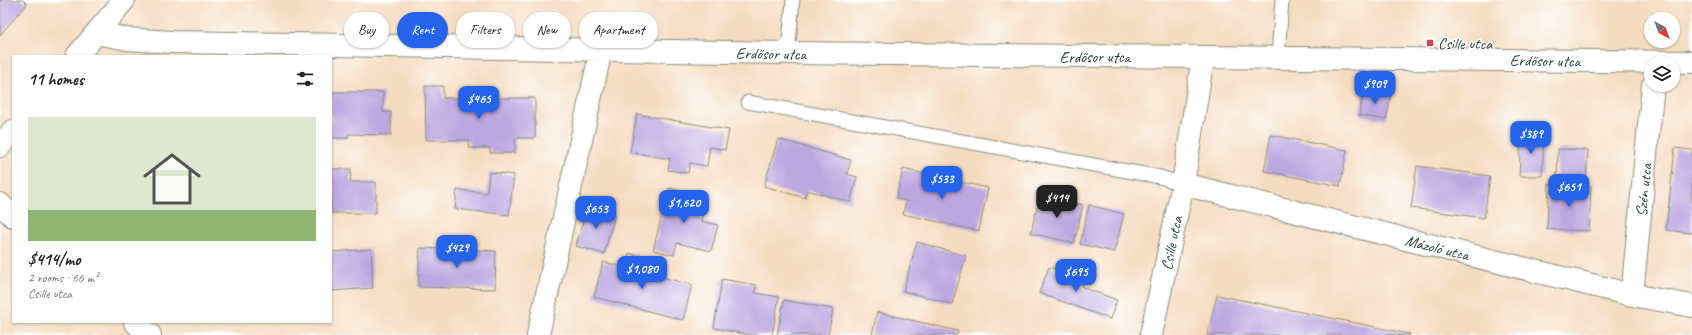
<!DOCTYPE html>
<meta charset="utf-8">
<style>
body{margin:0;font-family:Caveat,sans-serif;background:#f6f6f6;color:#202124;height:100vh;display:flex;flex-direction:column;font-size:15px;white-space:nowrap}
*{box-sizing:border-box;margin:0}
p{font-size:13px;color:#757577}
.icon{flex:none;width:22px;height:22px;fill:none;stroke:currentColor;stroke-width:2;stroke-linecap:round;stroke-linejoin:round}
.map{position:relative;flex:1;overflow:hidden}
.side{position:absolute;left:12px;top:55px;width:320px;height:268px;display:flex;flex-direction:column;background:#fff;border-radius:0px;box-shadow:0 1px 3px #0004}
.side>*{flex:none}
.hud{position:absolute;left:344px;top:12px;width:380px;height:36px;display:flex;gap:8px}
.needle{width:26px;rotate:139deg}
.controls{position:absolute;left:1644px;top:12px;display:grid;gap:8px}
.controls a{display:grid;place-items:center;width:36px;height:36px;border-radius:50%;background:#fff;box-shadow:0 1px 3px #0004;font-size:20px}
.price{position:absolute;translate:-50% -34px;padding:0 9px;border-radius:8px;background:#2563eb;color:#fff;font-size:13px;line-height:26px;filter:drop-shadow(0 1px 2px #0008)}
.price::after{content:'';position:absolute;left:50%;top:24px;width:12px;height:9px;margin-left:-6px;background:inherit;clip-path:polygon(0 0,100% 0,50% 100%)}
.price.active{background:#222;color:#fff}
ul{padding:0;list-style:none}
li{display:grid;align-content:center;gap:8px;height:212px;padding:0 16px}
li span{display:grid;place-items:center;height:124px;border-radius:0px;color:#555}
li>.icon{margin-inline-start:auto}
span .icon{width:72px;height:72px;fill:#fffc;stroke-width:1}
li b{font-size:17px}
h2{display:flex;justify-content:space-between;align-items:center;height:48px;padding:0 16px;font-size:17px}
.chip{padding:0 14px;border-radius:18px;background:#fff;box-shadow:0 1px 3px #0004;font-size:14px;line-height:36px}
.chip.active{background:#2563eb;color:#fff}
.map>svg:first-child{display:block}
.building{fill:#bca7e1}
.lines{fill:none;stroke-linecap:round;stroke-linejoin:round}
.service-casing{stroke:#8a8c7a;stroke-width:15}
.minor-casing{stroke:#8a8c7a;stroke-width:24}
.tertiary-casing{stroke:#8a8c7a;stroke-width:24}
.service{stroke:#fff;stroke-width:13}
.minor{stroke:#fff;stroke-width:22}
.tertiary{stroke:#fff;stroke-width:22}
.poi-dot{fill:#d1495b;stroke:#fff;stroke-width:1.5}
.labels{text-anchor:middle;stroke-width:3;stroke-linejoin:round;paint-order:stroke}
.poi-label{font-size:16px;fill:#1f3d34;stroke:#fff;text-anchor:start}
.street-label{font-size:16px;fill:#1f3d34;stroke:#fff}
</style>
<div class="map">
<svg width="1692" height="335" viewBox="0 0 1692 335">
<rect width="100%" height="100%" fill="#fff"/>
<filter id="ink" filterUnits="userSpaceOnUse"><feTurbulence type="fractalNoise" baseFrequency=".025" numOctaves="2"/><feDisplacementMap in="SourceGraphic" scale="8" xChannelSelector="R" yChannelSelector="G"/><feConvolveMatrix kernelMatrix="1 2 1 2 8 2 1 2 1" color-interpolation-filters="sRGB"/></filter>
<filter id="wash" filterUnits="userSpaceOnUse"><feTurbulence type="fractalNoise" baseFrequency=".012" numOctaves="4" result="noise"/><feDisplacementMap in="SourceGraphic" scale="16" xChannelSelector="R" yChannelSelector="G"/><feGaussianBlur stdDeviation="0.9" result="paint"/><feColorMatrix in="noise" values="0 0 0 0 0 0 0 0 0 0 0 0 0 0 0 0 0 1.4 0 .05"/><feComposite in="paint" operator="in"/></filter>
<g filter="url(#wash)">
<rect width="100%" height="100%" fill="#f5dbbf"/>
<g id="blocks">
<path class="building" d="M0,0h23l4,4 -27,31z
M425,86h18v12h92v40h-20v15h-25v-5h-21v-8h-43z
M1364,90l27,5 -5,25 -27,-5z
M331,92h52v20h8v23l-43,-1v4h-17z
M637,114l92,16 -4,20 -15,-3 -3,19 -17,-3 -2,10 -20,-3 2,-11 -40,-7z
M1521,133l23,1 -2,42h-23z
M1271,135l76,15 -7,36 -76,-15z
M778,139l73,21 -4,14 10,3 -7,25 -43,-12 -2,8 -41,-12z
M1675,148l17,2v83l-26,-3z
M1558,149l30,1 -2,31 -29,-2z
M1417,166l73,10 -6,42 -73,-10z
M331,169h20l-1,13h26v31h-45z
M903,169l85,19 -9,43 -76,-17 3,-13 -10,-2z
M489,172l25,3 -5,40 -54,-6 2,-19 30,3z
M1549,184l42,2 -2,45 -42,-2z
M669,188l18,4v2l19,5 -5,22 17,4 -7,26 -34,-8 -3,12 -21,-5z
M1040,195l43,10 -9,38 -43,-10z
M1089,205l35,9 -10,38 -34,-8z
M587,207l28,8 -11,39 -28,-8z
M917,242l49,14 -14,48 -49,-13z
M420,248l76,3 -1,38 -77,-2z
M371,249l2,39 -42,3v-39z
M629,253l10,3 -4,14 57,15 -9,35 -89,-23 9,-35 22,5z
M1049,267l35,13 -2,7 35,13 -7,19 -71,-26z
M722,279l34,6 -1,8 24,4 -7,38h-21l-37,-7z
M1217,295l193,39v1h-203z
M784,300l49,9 -5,26h-51z
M877,312l81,19 -1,4h-85z"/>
</g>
</g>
<g filter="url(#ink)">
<use href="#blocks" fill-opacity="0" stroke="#8a8c7a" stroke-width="1"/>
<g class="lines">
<defs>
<path id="service" d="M788,53l5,-53
M1278,57l4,-57
M748,102l412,75 23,7"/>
<path id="minor" d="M97,33l30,6 45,3 616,11 415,4
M77,56l47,-56
M0,146l13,-15
M1183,184l449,111 60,11
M0,204l13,12
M1632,295l21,-210
M135,322l15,13
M538,335l63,-285"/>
<path id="tertiary" d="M1151,335l32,-151 20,-127 489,5"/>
</defs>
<use href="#service" class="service-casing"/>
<use href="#minor" class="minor-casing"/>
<use href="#tertiary" class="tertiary-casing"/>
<use href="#service" class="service"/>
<use href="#minor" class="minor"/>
<use href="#tertiary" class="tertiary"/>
</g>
</g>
<rect class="poi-dot" x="1426" y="39" width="8" height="8" rx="2"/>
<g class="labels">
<g class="poi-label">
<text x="1438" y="49">Csille utca</text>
</g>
<g class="street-label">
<text transform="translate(771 53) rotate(1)" y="6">Erdősor utca</text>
<text x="1095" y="62">Erdősor utca</text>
<text transform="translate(1545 60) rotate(1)" y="6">Erdősor utca</text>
<text transform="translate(1643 190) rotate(-84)" y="6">Szén utca</text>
<text transform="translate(1171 243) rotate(-78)" y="6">Csille utca</text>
<text transform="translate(1437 247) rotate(14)" y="6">Mázoló utca</text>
</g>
</g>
</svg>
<div class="controls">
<a><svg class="needle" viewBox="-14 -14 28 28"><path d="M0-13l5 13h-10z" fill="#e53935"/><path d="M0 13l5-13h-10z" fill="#757577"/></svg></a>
<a><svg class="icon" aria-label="layers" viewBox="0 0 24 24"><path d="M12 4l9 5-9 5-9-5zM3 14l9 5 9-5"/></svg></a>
</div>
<b class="price" style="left:1375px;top:105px">$909</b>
<b class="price" style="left:479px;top:120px">$465</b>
<b class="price" style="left:1531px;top:155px">$389</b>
<b class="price" style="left:942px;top:200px">$533</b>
<b class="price" style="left:1569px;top:208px">$651</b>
<b class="price active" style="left:1057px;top:219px">$414</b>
<b class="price" style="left:684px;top:224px">$1,620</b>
<b class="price" style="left:596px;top:230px">$653</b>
<b class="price" style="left:457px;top:269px">$429</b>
<b class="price" style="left:642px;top:290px">$1,080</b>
<b class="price" style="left:1076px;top:293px">$695</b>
<div class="hud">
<a class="chip">Buy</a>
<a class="chip active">Rent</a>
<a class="chip">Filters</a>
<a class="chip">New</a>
<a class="chip">Apartment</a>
</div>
<section class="side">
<h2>11 homes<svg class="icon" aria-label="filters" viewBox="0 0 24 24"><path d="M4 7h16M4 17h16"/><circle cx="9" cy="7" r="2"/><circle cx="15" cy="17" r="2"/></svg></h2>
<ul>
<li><span style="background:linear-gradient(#dfe7d0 75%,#8fb573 0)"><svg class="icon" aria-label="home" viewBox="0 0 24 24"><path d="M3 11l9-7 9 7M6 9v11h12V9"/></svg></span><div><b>$414/mo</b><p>2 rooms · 66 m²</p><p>Csille utca</p></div></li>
</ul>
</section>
</div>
